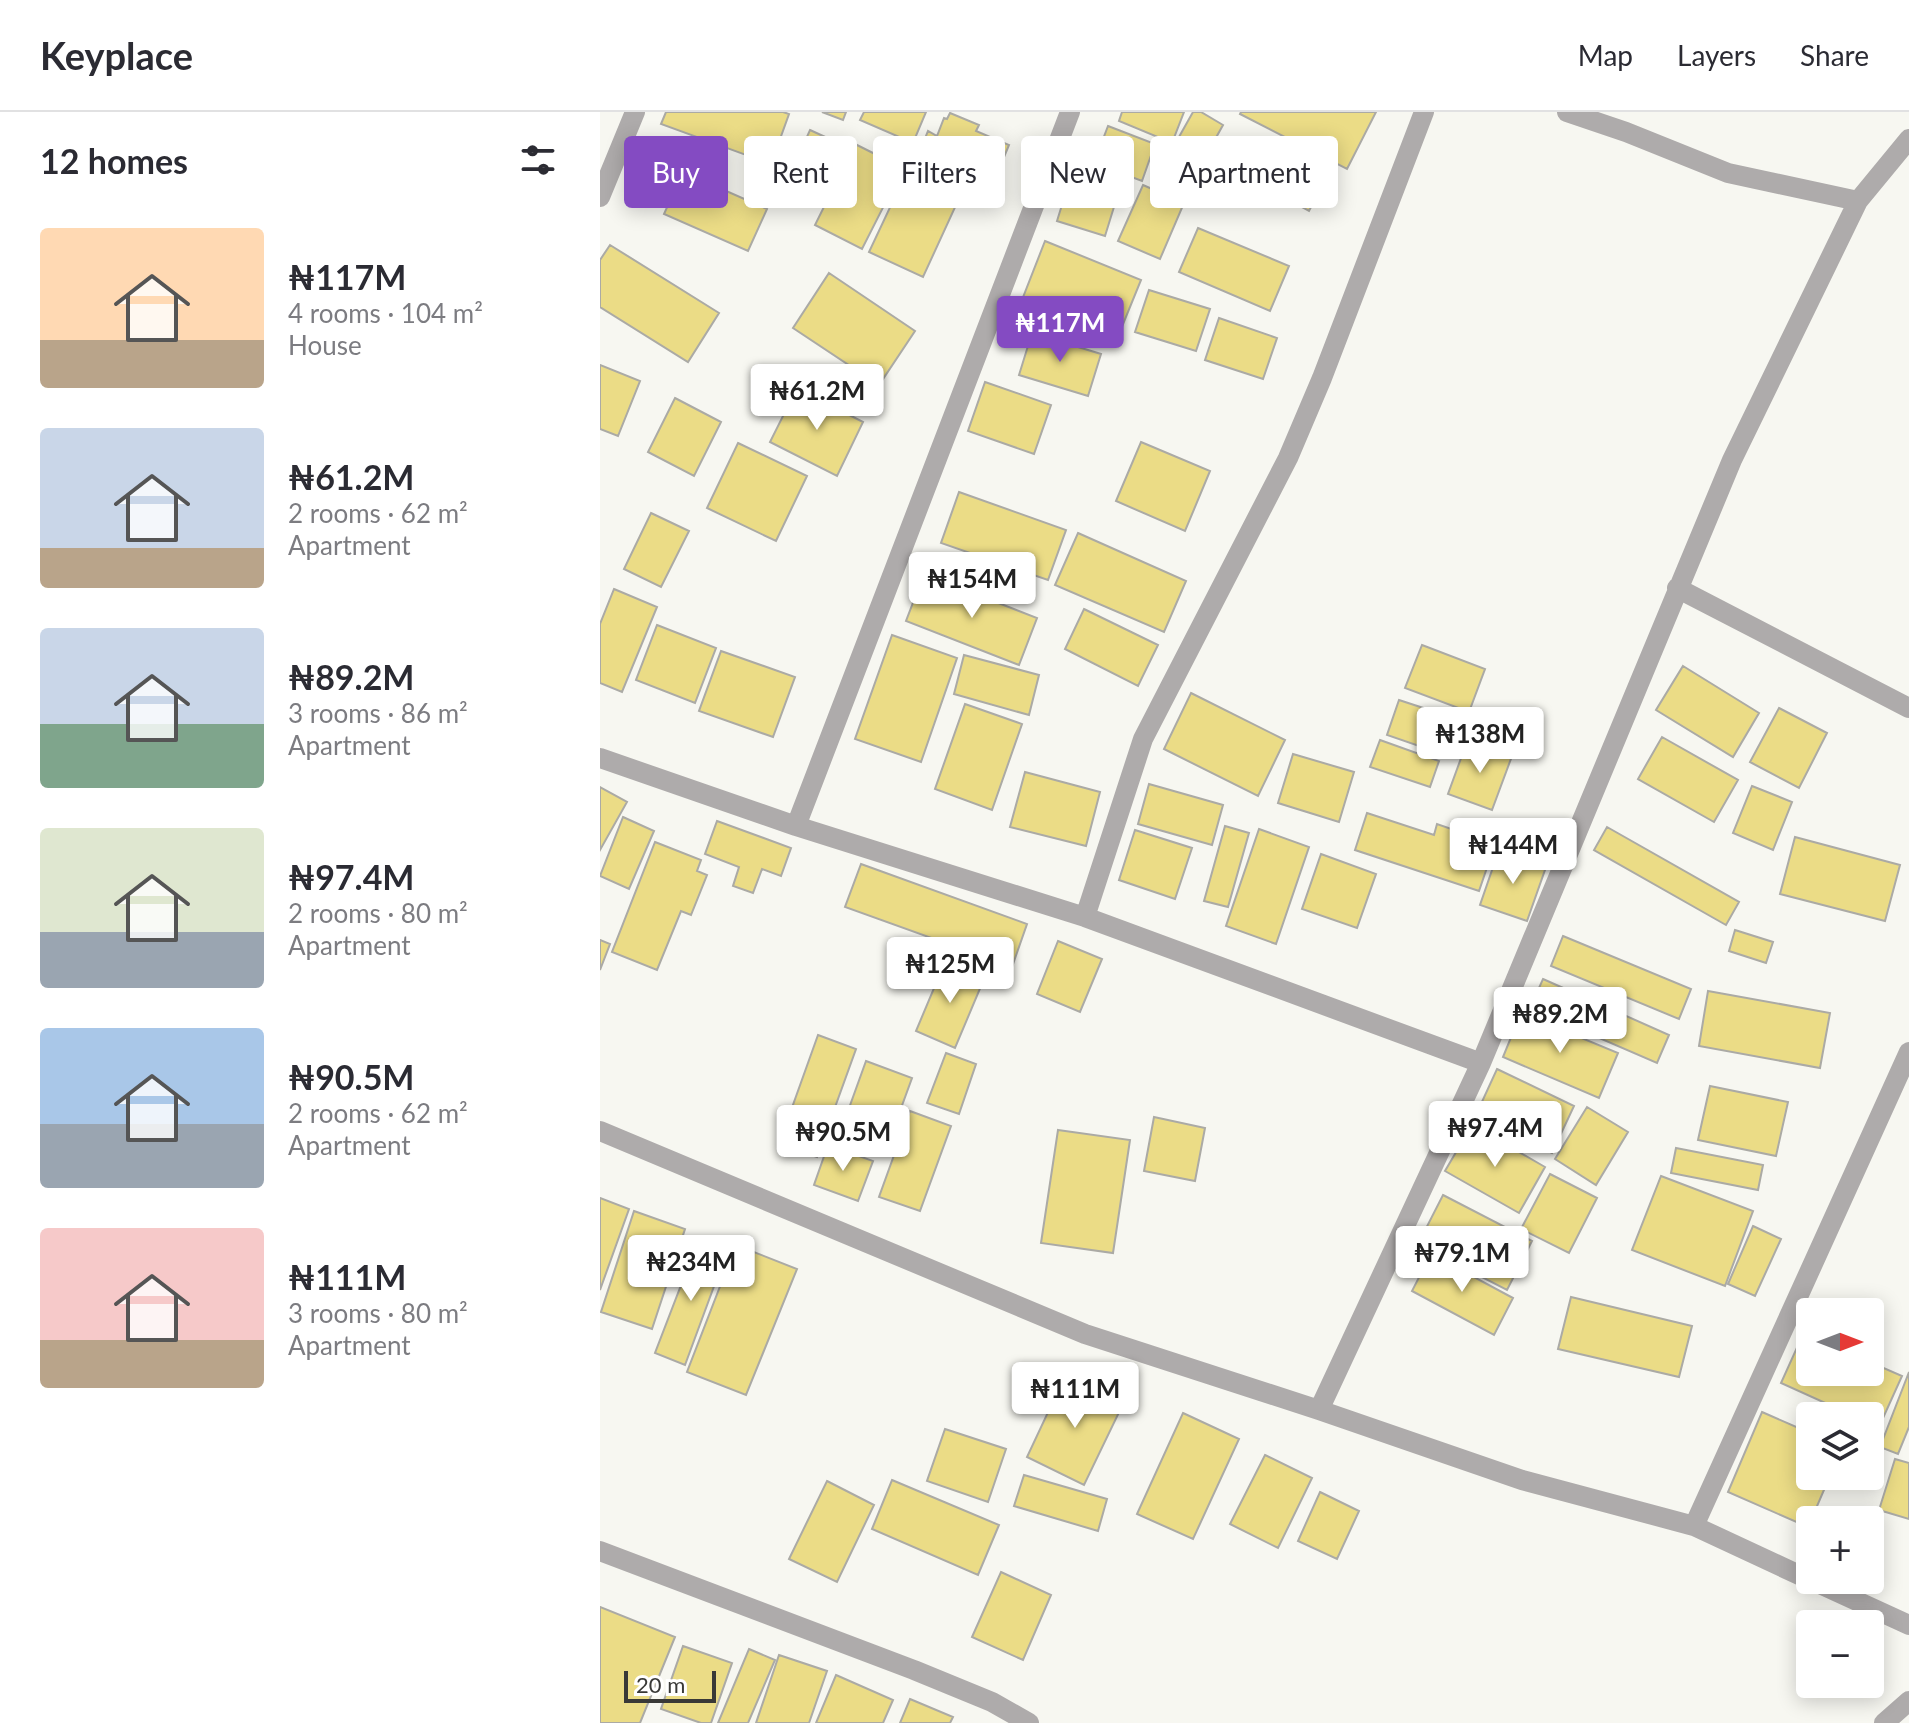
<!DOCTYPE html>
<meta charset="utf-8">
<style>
body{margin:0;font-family:Lato,sans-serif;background:#f7f7f7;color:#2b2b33;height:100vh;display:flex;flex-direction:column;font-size:30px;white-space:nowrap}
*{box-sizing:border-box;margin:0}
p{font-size:26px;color:#7c7c81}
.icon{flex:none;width:44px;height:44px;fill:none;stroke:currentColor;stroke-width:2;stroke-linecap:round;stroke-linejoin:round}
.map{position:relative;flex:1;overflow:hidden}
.drawer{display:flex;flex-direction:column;background:#fff;width:600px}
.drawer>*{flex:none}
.top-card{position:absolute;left:24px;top:24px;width:760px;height:72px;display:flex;gap:16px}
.needle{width:52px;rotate:90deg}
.buttons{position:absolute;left:1196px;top:1186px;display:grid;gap:16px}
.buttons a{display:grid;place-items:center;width:88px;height:88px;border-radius:8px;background:#fff;box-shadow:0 4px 20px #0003;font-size:40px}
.scale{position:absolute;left:24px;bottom:20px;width:92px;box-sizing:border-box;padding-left:8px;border:4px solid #393937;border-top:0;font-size:22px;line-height:28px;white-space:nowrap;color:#393937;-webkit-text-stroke:6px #fff;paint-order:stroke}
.price{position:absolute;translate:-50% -68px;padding:0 18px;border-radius:8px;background:#fff;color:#222;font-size:26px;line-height:52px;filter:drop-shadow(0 2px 4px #0008)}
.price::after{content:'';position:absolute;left:50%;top:48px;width:24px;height:18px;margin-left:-12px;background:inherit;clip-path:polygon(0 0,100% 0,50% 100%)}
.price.selected{background:#844bc2;color:#fff}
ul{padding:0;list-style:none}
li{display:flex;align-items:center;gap:24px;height:200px;padding:0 40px}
li span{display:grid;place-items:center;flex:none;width:224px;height:160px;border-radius:8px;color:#555}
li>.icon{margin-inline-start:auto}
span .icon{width:96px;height:96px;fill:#fffc;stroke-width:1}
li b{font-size:34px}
h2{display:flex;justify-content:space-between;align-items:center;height:96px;padding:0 40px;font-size:34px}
.pill{padding:0 28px;border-radius:8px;background:#fff;box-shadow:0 4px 20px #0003;font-size:28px;line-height:72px}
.pill.selected{background:#844bc2;color:#fff}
header{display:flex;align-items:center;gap:48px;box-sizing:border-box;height:112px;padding:0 40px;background:#fff;border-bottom:2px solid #e1e1e2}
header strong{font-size:38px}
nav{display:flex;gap:44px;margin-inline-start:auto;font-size:28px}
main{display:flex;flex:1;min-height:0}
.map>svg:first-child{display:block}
.building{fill:#ebdc86;stroke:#abaaa5;stroke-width:2}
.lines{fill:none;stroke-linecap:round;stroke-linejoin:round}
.minor{stroke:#aeabab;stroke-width:20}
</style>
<header>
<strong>Keyplace</strong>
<nav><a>Map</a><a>Layers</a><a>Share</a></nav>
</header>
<main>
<section class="drawer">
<h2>12 homes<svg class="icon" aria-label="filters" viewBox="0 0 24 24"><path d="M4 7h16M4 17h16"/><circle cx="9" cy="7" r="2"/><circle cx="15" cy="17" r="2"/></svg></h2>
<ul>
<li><span style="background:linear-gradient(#ffd9b3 70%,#b9a48a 0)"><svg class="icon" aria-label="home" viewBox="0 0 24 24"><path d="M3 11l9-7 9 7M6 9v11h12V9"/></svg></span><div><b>₦117M</b><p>4 rooms · 104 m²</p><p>House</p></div></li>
<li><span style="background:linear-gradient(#c9d6e8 75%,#b9a48a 0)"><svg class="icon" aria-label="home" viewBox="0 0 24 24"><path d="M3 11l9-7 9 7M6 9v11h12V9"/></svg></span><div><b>₦61.2M</b><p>2 rooms · 62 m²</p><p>Apartment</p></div></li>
<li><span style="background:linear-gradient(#c9d6e8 60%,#7fa58c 0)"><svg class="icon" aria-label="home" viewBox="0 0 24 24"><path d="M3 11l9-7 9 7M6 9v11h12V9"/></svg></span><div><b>₦89.2M</b><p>3 rooms · 86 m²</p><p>Apartment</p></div></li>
<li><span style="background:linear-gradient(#dfe7d0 65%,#9aa5b1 0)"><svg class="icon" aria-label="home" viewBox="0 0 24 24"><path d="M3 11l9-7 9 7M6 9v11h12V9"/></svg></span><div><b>₦97.4M</b><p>2 rooms · 80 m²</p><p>Apartment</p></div></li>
<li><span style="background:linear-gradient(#a9c7e8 60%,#9aa5b1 0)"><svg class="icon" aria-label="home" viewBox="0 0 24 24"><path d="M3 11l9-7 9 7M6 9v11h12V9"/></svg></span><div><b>₦90.5M</b><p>2 rooms · 62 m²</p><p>Apartment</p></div></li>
<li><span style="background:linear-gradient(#f6c9c9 70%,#b9a48a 0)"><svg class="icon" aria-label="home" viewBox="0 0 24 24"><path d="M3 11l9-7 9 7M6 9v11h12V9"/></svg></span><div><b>₦111M</b><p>3 rooms · 80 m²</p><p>Apartment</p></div></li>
</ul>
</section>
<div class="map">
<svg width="1309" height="1611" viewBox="0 0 1309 1611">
<rect width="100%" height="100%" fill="#f7f7f1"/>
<path class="building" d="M66,0h117l6,2 -18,50 -110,-40z
M222,0h24l-3,8z
M264,0h62l-13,31 -53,-23z
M522,0h62l-12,31 -53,-22z
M593,0h8l22,13 -39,70 -28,-17z
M641,0h135l-29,57 -107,-55z
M350,1l29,12 -3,6 33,14 -17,41 -74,-30 10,-25 9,5 7,-18 3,1z
M508,14l47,18 -13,37 -48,-18z
M210,18l35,16 -21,47 -35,-16z
M255,32l48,24 -41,81 -47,-24z
M642,36l78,42 -11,21 -78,-43z
M474,54l48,15 -17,55 -48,-15z
M309,55l53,25 -39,85 -54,-25z
M83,60l84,37 -19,42 -84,-37z
M543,73l41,18 -24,56 -42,-18z
M598,116l91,38 -19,45 -91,-39z
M445,129l96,39 -24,59 -95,-39z
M10,133l109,68 -31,49 -88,-55v-47z
M229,161l86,58 -36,54 -86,-57z
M549,178l61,19 -14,42 -61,-19z
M619,206l58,20 -14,41 -58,-19z
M432,221l69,21 -13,42 -69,-21z
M0,253l40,16 -22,55 -18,-7z
M385,270l66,23 -17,49 -66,-23z
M197,276l66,34 -26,54 -67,-34z
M75,286l46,24 -27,54 -46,-24z
M541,330l69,29 -25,60 -69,-30z
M138,331l69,33 -31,65 -69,-33z
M359,380l107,38 -18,50 -107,-37z
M51,401l38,18 -28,56 -37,-18z
M478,421l108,48 -22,51 -109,-47z
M324,462l113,44 -18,47 -113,-44z
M14,477l43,18 -35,85 -22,-9v-59z
M484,497l74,36 -20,41 -73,-37z
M57,513l59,23 -21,55 -59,-23z
M292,523l65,23 -36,104 -66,-23z
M822,533l63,24 -16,43 -64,-24z
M121,539l74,26 -22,60 -74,-26z
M364,543l75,20 -10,40 -75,-21z
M1083,554l76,47 -26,44 -77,-47z
M591,581l94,47 -27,56 -94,-47z
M799,588l64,21 -12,36 -64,-22z
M365,592l57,20 -30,86 -57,-21z
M1179,596l48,25 -28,55 -49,-26z
M1062,625l76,43 -24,42 -76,-43z
M868,627l44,17 -20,54 -44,-16z
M780,628l59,21 -9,26 -60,-20z
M693,642l61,18 -15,50 -61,-19z
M425,660l75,20 -14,54 -76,-19z
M549,672l74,21 -11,40 -74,-21z
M1152,674l40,16 -19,48 -40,-17z
M0,675l27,15 -27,48z
M767,701l67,22 3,-11 58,20 -16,47 -124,-41z
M23,705l31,14 -25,58 -29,-13z
M117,709l74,27 -10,28 -19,-7 -9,24 -20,-7 6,-19 -34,-13z
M625,714l24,7 -21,74 -24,-6z
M1007,715l132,75 -13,23 -132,-75z
M659,717l50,18 -33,97 -50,-18z
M535,718l57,18 -17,51 -56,-19z
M1195,725l105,28 -15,56 -105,-27z
M55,730l46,18 -4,11 10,4 -16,40 -10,-4 -24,59 -45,-18z
M899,738l47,17 -19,54 -47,-16z
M721,742l55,20 -19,54 -55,-19z
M261,752l166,60 -15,43 -167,-60z
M1135,818l38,12 -7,21 -37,-12z
M963,824l128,53 -12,30 -128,-53z
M0,828l10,4 -10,26z
M458,829l44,18 -22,53 -43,-18z
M345,850l39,17 -29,69 -39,-17z
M943,867l126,56 -12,28 -127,-55z
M1108,879l122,22 -10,55 -121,-22z
M921,901l97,40 -19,45 -96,-41z
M218,923l38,14 -39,108 -38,-13z
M346,941l30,11 -17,50 -32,-11z
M266,949l46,17 -27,74 -46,-16z
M897,957l77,37 -22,47 -77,-36z
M1110,974l78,16 -12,54 -78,-16z
M987,995l41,25 -32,53 -41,-26z
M310,999l41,15 -31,85 -41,-14z
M554,1005l51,11 -10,53 -51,-10z
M872,1013l73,42 -26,46 -74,-42z
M458,1018l72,10 -17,113 -72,-10z
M228,1033l45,16 -15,40 -44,-16z
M1076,1036l87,17 -5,25 -87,-17z
M950,1062l47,24 -28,55 -48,-24z
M1061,1064l92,35 -28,75 -93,-36z
M843,1083l89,46 -25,49 -89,-46z
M0,1086l29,11 -29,81z
M34,1099l51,18 -33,100 -51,-17z
M1153,1114l28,13 -26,57 -27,-12z
M98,1129l29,10 -42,114 -30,-12z
M136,1133l61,24 -51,126 -59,-23z
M831,1142l82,44 -19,37 -82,-44z
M971,1185l121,29 -13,51 -121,-28z
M1204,1220l6,3v37h60v-10l32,14 -23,51 -9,-4v-7h-16l-73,-33z
M1309,1260v55l-11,27 -18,-7z
M465,1264l58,28 -39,81 -57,-28z
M1162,1300l48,21v43h20l-22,51 -80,-35z
M583,1301l56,26 -46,100 -56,-25z
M345,1317l61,20 -18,53 -61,-21z
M665,1343l47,23 -34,70 -48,-24z
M1295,1347l14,4v56l-30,-9z
M424,1363l83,24 -9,32 -84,-25z
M292,1368l107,45 -21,50 -106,-46z
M227,1369l47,24 -37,77 -48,-23z
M720,1380l39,19 -22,48 -39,-18z
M401,1460l50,23 -28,65 -51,-23z
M0,1495l75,30 -35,86h-40z
M83,1534l49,17 -21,60h-10l-40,-14z
M149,1537l26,11 -27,63h-30z
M179,1543l48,16 -18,52h-53z
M236,1563l57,25 -10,23h-67z
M310,1587l43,18 -3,6h-50z"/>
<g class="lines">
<path class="minor" d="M967,0l59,20 102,41 130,28
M0,85l35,-85
M1077,476l232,120
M0,646l196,68 289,91 396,146
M196,714l274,-714
M485,805l58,-178 145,-281 34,-80 102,-266
M0,1019l485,203 234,76 203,70 172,46 116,54
M719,1298l162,-347 251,-603 126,-259 51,-62
M1094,1414l215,-474
M0,1439l314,119 78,32 37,21
M1211,1468l98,45
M1284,1611l25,-22"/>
</g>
</svg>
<div class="buttons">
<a><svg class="needle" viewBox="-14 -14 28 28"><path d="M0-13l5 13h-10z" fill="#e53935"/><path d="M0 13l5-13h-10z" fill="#7c7c81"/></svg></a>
<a><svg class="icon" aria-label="layers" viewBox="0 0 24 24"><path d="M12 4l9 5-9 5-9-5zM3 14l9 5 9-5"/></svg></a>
<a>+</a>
<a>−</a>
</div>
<div class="scale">20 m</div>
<b class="price selected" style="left:460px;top:252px">₦117M</b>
<b class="price" style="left:217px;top:320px">₦61.2M</b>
<b class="price" style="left:372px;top:508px">₦154M</b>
<b class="price" style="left:880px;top:663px">₦138M</b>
<b class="price" style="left:913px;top:774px">₦144M</b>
<b class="price" style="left:350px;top:893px">₦125M</b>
<b class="price" style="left:960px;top:943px">₦89.2M</b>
<b class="price" style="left:895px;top:1057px">₦97.4M</b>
<b class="price" style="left:243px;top:1061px">₦90.5M</b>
<b class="price" style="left:862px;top:1182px">₦79.1M</b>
<b class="price" style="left:91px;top:1191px">₦234M</b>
<b class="price" style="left:475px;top:1318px">₦111M</b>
<div class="top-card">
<a class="pill selected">Buy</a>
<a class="pill">Rent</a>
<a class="pill">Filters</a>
<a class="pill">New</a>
<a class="pill">Apartment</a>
</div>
</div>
</main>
